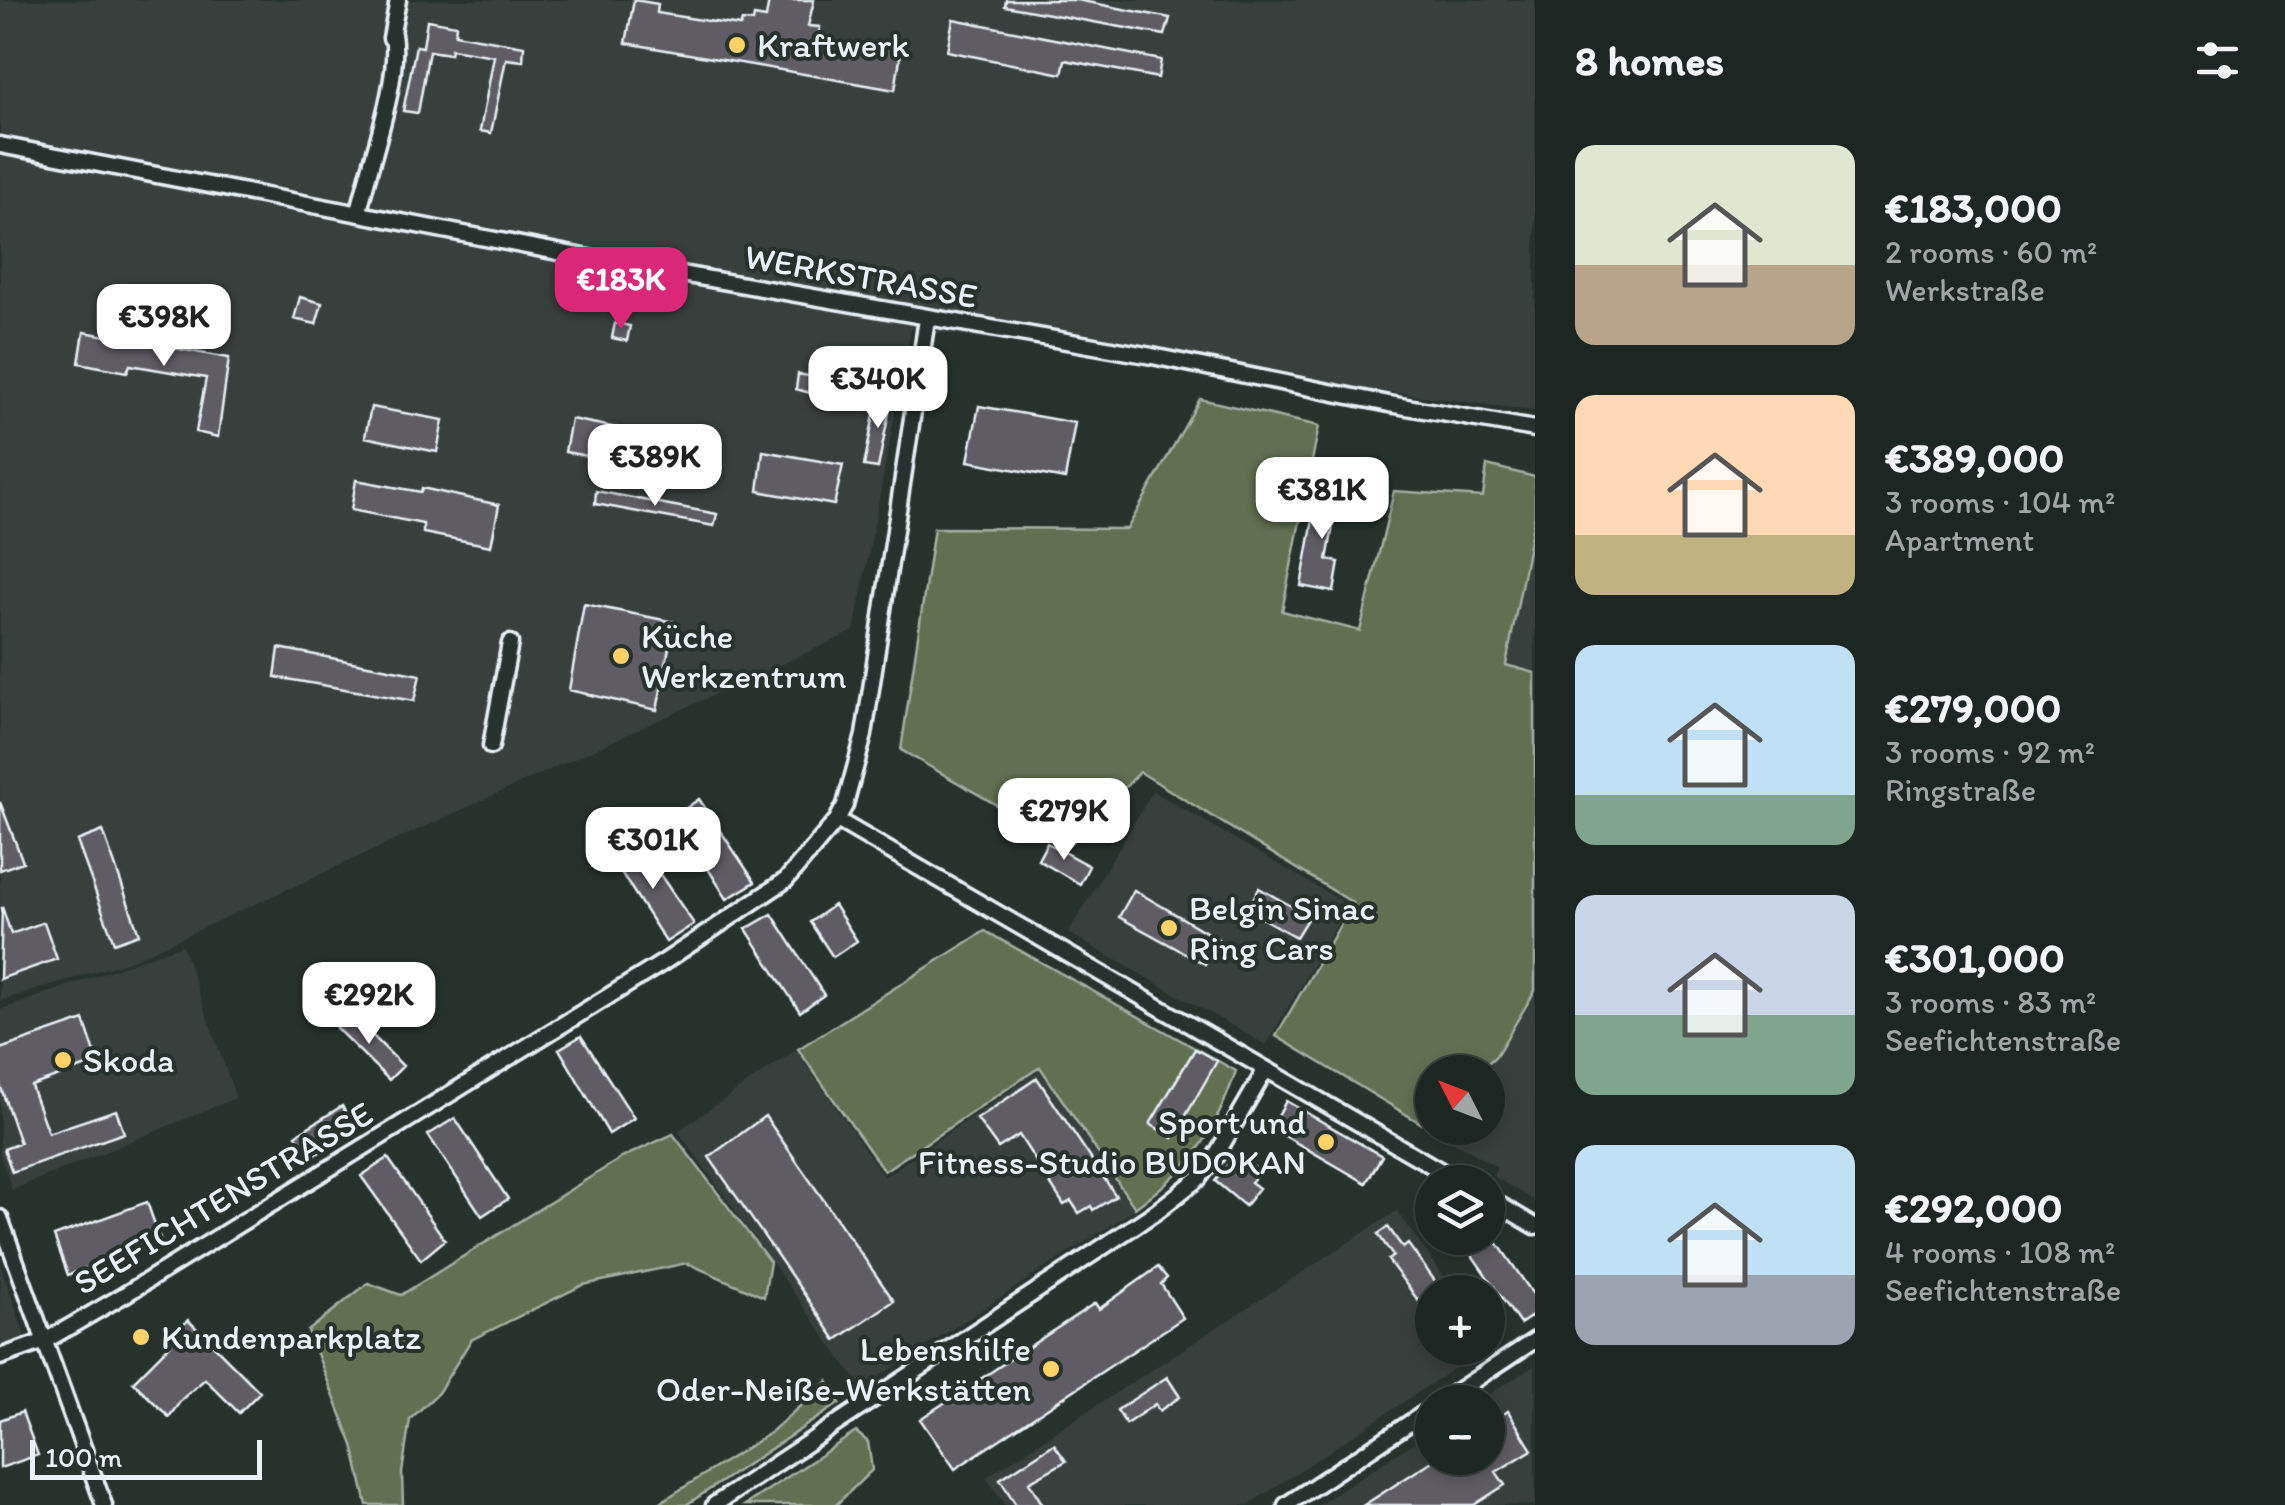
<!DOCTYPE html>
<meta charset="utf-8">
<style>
body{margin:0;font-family:Itim,sans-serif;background:#252e2a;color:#f1f3f6;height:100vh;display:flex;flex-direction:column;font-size:38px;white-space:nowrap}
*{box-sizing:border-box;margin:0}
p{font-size:32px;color:#a0a5a5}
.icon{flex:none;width:55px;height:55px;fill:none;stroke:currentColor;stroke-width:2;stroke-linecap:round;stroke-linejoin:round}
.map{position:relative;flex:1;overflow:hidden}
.sheet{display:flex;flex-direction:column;background:#1c2622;width:750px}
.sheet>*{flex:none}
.needle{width:65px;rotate:312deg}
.buttons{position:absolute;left:1415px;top:1055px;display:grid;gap:20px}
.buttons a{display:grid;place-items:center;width:90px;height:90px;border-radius:50%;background:#1c2622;box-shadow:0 5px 15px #0003,0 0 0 2px #3a4340;font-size:50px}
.scale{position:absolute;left:30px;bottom:25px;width:232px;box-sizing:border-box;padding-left:10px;border:5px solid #e8f1f8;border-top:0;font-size:28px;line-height:35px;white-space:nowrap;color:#e8f1f8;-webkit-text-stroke:8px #26332d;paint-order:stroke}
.price{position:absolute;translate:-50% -85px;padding:0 22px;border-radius:20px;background:#fff;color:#222;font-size:32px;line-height:65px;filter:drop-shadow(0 2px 5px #0008)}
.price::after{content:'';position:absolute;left:50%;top:60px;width:30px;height:22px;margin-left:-15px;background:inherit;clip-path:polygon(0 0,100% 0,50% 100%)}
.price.selected{background:#db2777;color:#fff}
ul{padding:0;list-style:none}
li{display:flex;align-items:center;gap:30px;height:250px;padding:0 40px}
li span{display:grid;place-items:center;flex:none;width:280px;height:200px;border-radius:20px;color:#555}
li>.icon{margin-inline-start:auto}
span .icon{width:120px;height:120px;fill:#fffc;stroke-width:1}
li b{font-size:42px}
h2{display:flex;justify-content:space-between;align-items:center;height:120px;padding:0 40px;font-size:42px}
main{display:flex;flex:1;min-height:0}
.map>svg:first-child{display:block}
.built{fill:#373f3e}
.green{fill:#606f51;stroke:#a4b0a4;stroke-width:2.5}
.building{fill:#605c66;stroke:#e8f1f8;stroke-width:2.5}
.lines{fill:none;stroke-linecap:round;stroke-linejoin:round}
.minor-casing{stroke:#e8f1f8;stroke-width:21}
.minor{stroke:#26332d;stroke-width:14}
.poi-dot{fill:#ffd166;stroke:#26332d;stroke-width:4}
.labels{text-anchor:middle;stroke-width:8;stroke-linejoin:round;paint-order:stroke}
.poi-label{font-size:35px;fill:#e8f1f8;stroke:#26332d;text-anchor:start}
.street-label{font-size:35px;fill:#e8f1f8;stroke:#26332d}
</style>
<main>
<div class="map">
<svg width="1535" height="1505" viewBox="0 0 1535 1505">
<rect width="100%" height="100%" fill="#26332d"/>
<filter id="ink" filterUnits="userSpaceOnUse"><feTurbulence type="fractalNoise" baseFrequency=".01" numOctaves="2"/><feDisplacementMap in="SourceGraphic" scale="20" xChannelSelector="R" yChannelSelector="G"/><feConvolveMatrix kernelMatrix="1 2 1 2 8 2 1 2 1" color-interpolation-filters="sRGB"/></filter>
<g filter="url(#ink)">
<path class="built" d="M0,0h1535v411l-624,-82 -57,302 -722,329 -132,41z
M1535,516v155l-28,-7z
M1153,791l195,114 -82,140 -198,-112z
M182,945l54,153 -224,92 -12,-36v-144z
M1535,995v206l-42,-25 4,-9 -73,-42 8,-7v10h56v-56h-7l16,-14z
M796,1050l88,127 156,-107 94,140 -272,178 -184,-257z
M1397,1211l58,81h-23v56h53l-237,157h-243l-19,-28z
M0,1264l32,92 -32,11z
M1535,1365v140h-217l114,-74v27h56v-56h-11z"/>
<path class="green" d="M1200,399l119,27 -37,185 78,20 34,-140 89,6 4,-32 48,12v37l-29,151 29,8v318l-39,65 -18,16h-46v43l-10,9 -146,-88 77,-133 -213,-131 -72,74 -167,-96 33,-222 193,1z
M985,931l251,140c-24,69 -43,94 -101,137l-95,-141 -156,104 -86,-122z
M673,1134l97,128 -6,35 -77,-34 -104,22 -112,55 -33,53 -28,26 -8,54 1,32h-36l-14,-60 -45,-114 60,-48 33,12 222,-138z
M828,1381l12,22 -154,102h-30l114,-72z
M856,1432l12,10 4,28 -36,35h-91z"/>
<path class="building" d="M634,0l24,4 -1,9 83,13 2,-5 11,1 1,-6 12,2 3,-18h45l-6,26 12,1 -1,7 15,3 -2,7 50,9 2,-10 18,3 -7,44 -269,-47z
M1006,0h71l93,18 -5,17 -160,-29z
M953,19l208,41 -3,18 -93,-18 -3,14 -115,-23z
M427,20l29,5 -1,9 69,12 -1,15 -17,-2 -15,74 -11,-2 14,-75 -43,-7 -1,5 -21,-3 -11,62 -15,-2 13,-65 7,1z
M300,297l22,6 -6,21 -22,-5z
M615,323l15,3 -3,15 -15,-3z
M84,332l145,26 -11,79 -22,-5 10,-54 -76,-13 -3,7 -48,-9z
M798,374l57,11 -5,18 -17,-5 -1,6 -12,-3 1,-5 -25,-7z
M878,394l14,3 -14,71 -14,-2z
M979,406l96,17 -10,56 -97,-18z
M371,407l72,13 -6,32 -72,-15z
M571,419l149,29 -5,31 -150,-27z
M763,451l80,14 -9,40 -76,-14z
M1321,475l13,3 -4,25 7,1 -10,56 12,2 -5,30 -33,-6z
M356,480l65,12 1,-4 77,17 -8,41 -68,-13v-9l-72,-14z
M596,491l121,23 -3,12 -119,-22z
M584,604l90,18 -17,88 -88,-20z
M279,648l141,27 -6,26 -139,-24z
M699,799l56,83 -28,17 -52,-83z
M0,802l23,60 -23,8z
M103,831l36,103 -25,9 -37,-102z
M637,841l57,83 -28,18 -54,-84z
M1047,843l42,23 -9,18 -42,-24z
M1259,888l50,28 -13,21 -49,-27z
M1134,890l84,49 -13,25 -86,-47z
M834,905l23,36 -24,16 -23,-35z
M2,907l9,27 33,-12 13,37 -57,20z
M772,914l52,81 -24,17 -54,-83z
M350,1013l53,53 -14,14 -53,-52z
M84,1020l14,42 -67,24 17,47 68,-23 8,23 -112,39 -8,-23 16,-6 -20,-58v-36z
M581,1036l53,82 -25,16 -50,-85z
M1195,1049l22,12 -44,77 -23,-14z
M1037,1078l79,118 -23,14 -2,-4 -12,7 -8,-12 -7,4 -45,-70 -21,13 -21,-29z
M1286,1101l96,55 -16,27 -95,-55z
M342,1106l15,23 -47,29 -14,-23z
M765,1116l129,185 -58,39 -127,-183z
M455,1118l53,81 -26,17 -54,-81z
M388,1158l57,82 -24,20 -60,-84z
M1231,1161l9,7 6,-7 14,11 -9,10 8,6 -14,18 -30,-25z
M147,1202l14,40 -93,33 -14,-39z
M1388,1227l15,21 5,-4 35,48h-11v8l-9,7 -35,-47 5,-4 -15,-22z
M1460,1238h34l41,59v17l-15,10z
M1158,1267l9,11 -6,6 22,34 -228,151 -35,-50 175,-116 4,6z
M188,1320l72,72 -21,21 -34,-34 -23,20 -13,18 -36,-35 37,-37 -3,-4z
M1167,1377l13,20 -21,14 -4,-7 -29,20 -9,-14z
M1508,1411l24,39 -36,22 9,13 -31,20h-110l73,-47h51v-34z
M22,1412l16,43 -38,13v-48z
M1054,1444l12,17 -37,21 14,23h-27l-16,-26z"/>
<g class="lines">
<defs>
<path id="minor" d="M391,38l7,-38
M0,145l584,112 568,99 237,48 146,25
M359,212c10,-50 42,-130 34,-178
M491,746l19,-103
M837,820l623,362
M1488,1198l47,28
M0,1218l104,287
M0,1357l45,-16 79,-46 540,-333 122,-82 51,-60 8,-15 19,-70 63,-416
M1441,1402l94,-62
M714,1505l443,-294 42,-33 16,-21 51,-88
M1286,1505l146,-97"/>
</defs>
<use href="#minor" class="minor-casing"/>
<use href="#minor" class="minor"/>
</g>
</g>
<g class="poi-dot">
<circle cx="737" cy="45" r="10"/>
<circle cx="621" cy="656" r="10"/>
<circle cx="1169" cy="928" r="10"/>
<circle cx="63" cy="1060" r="10"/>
<circle cx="1326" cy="1142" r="10"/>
<circle cx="141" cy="1337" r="10"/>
<circle cx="1051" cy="1369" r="10"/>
</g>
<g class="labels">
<g class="poi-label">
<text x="757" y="57">Kraftwerk</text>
<text x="641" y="648">Küche<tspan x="641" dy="40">Werkzentrum</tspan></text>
<text x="1189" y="920">Belgin Sinac<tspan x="1189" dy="40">Ring Cars</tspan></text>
<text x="83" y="1072">Skoda</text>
<text x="1306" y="1134" text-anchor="end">Sport und<tspan x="1306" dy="40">Fitness-Studio BUDOKAN</tspan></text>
<text x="161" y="1349">Kundenparkplatz</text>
<text x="1031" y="1361" text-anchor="end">Lebenshilfe<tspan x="1031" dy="40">Oder-Neiße-Werkstätten</tspan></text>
</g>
<g class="street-label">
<text transform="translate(861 276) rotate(10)" y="12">WERKSTRASSE</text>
<text transform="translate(223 1198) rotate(-31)" y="12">SEEFICHTENSTRASSE</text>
</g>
</g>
</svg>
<div class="buttons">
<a><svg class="needle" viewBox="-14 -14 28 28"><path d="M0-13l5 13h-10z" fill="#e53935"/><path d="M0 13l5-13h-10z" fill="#a0a5a5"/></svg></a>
<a><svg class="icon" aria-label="layers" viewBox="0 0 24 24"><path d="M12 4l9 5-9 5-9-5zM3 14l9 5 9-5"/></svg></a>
<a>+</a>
<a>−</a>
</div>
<div class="scale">100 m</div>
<b class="price selected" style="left:621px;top:332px">€183K</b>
<b class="price" style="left:164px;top:369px">€398K</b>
<b class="price" style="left:878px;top:431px">€340K</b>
<b class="price" style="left:655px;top:509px">€389K</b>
<b class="price" style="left:1322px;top:542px">€381K</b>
<b class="price" style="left:1064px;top:863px">€279K</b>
<b class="price" style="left:653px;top:892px">€301K</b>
<b class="price" style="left:369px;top:1047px">€292K</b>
</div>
<section class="sheet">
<h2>8 homes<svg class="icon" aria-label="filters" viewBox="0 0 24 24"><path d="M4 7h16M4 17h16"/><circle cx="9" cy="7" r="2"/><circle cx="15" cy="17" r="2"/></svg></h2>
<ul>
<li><span style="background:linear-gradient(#dfe7d0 60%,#b9a48a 0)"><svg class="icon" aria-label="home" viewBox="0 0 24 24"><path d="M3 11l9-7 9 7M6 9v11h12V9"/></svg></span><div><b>€183,000</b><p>2 rooms · 60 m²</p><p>Werkstraße</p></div></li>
<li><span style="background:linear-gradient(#ffd9b3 70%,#c2b280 0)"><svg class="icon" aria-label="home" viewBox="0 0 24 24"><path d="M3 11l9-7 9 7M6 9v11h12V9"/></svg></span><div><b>€389,000</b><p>3 rooms · 104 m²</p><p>Apartment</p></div></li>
<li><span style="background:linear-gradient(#bfe0f5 75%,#7fa58c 0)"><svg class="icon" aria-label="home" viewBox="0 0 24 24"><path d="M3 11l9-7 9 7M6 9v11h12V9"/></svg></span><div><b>€279,000</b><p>3 rooms · 92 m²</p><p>Ringstraße</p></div></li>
<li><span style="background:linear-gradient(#c9d6e8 60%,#7fa58c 0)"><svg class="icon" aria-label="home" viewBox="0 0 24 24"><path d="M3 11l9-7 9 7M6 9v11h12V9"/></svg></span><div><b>€301,000</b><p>3 rooms · 83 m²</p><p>Seefichtenstraße</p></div></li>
<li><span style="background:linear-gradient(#bfe0f5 65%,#9aa5b1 0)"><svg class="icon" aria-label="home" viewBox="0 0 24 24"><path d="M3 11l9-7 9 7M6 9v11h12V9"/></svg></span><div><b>€292,000</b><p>4 rooms · 108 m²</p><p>Seefichtenstraße</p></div></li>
</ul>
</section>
</main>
